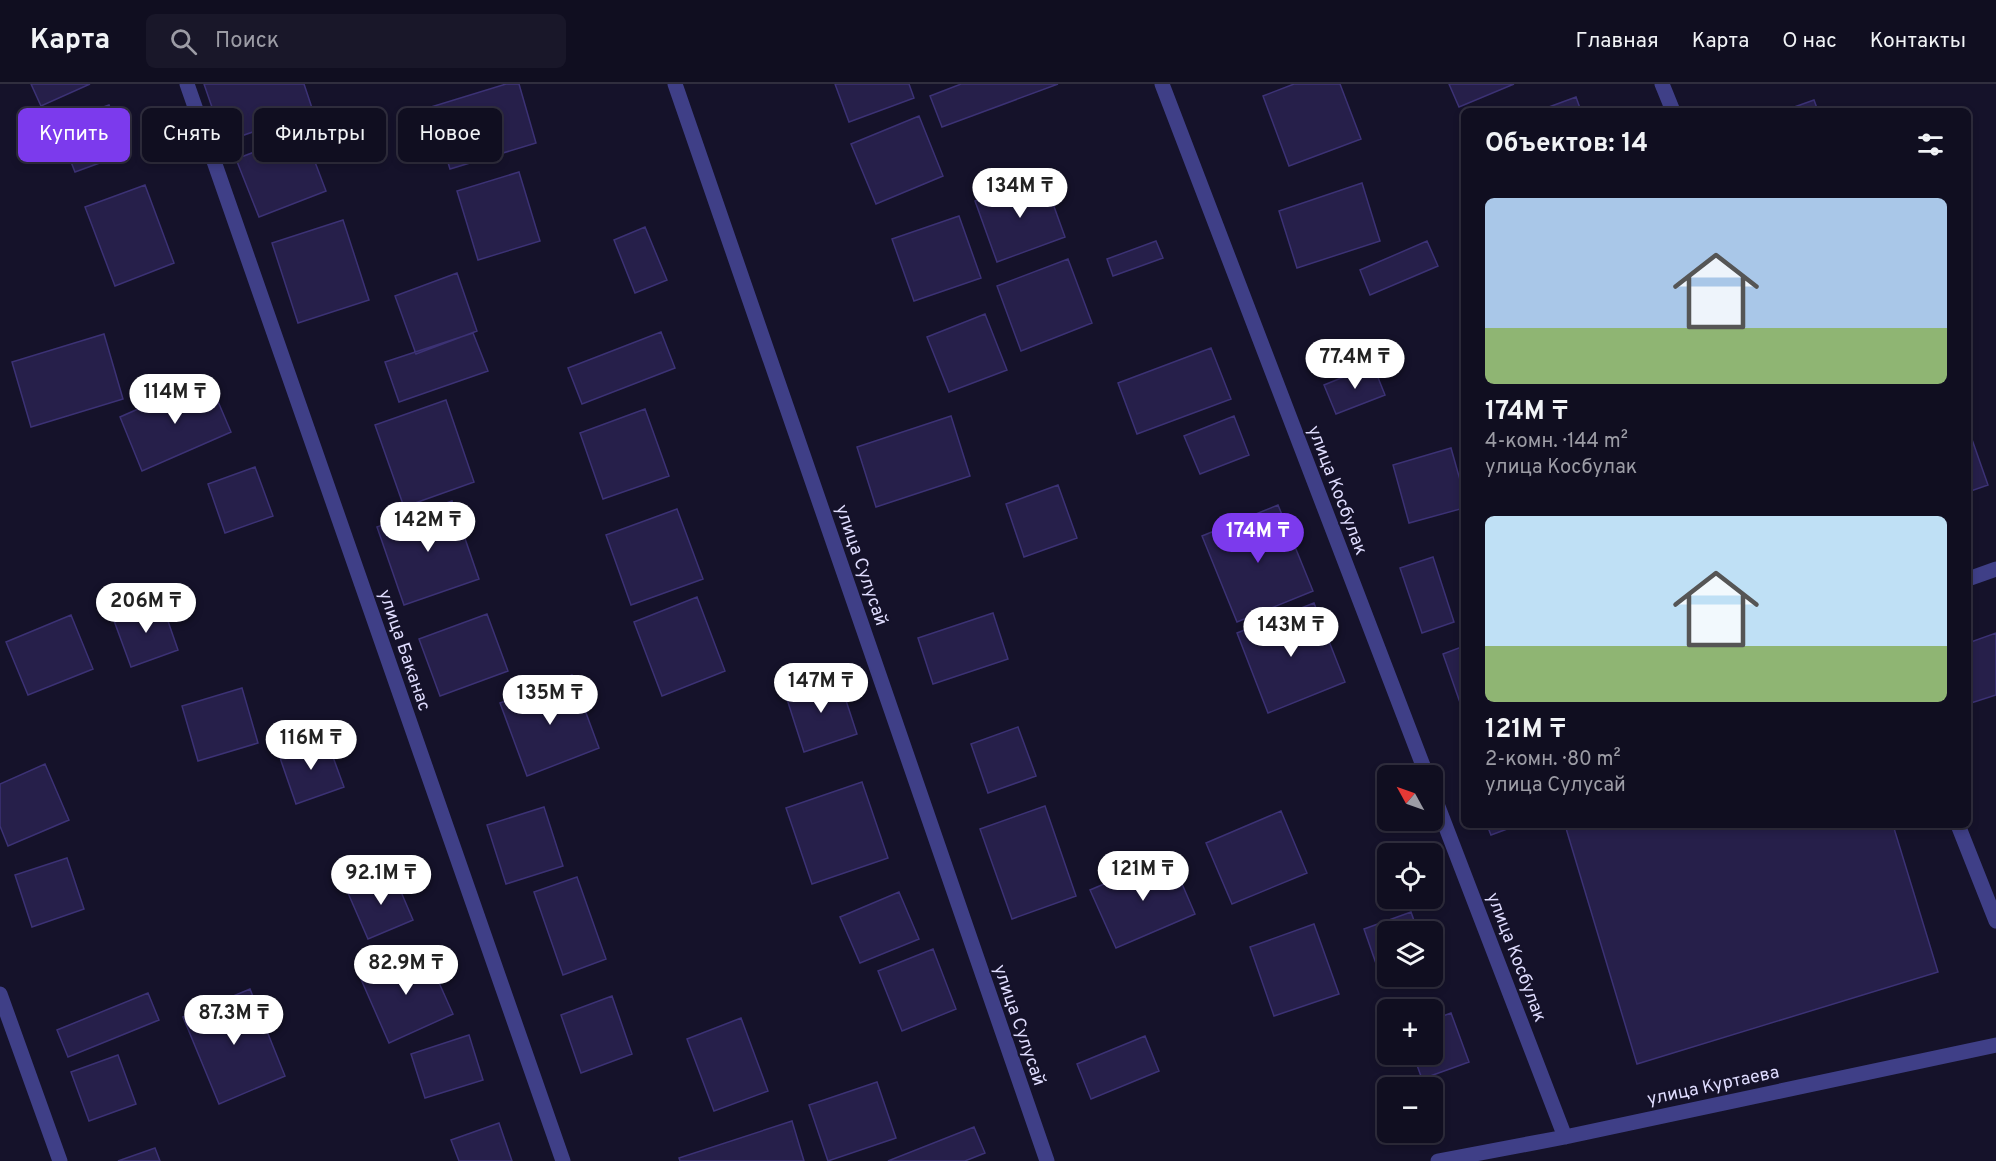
<!DOCTYPE html>
<html lang="ru">
<meta charset="utf-8">
<style>
body{margin:0;font-family:Overpass,sans-serif;background:#191729;color:#f1f3f6;height:100vh;display:flex;flex-direction:column;font-size:22px;white-space:nowrap}
*{box-sizing:border-box;margin:0}
p{font-size:20px;color:#9c9ca5}
.icon{flex:none;width:33px;height:33px;fill:none;stroke:currentColor;stroke-width:2;stroke-linecap:round;stroke-linejoin:round}
.map{position:relative;flex:1;overflow:hidden}
.sheet{position:absolute;left:1461px;top:24px;width:510px;height:720px;display:flex;flex-direction:column;background:#100e20;border-radius:9px;box-shadow:0 3px 9px #0003,0 0 0 2px #302e3e}
.sheet>*{flex:none}
.hud{position:absolute;left:18px;top:24px;width:570px;height:54px;display:flex;gap:12px}
.needle{width:39px;rotate:310deg}
.fabs{position:absolute;left:1377px;top:681px;display:grid;gap:12px}
.fabs a{display:grid;place-items:center;width:66px;height:66px;border-radius:9px;background:#100e20;box-shadow:0 3px 9px #0003,0 0 0 2px #302e3e;font-size:30px}
.price{position:absolute;translate:-50% -51px;padding:0 14px;border-radius:21px;background:#fff;color:#222;font-size:20px;line-height:39px;filter:drop-shadow(0 2px 3px #0008)}
.price::after{content:'';position:absolute;left:50%;top:36px;width:18px;height:14px;margin-left:-9px;background:inherit;clip-path:polygon(0 0,100% 0,50% 100%)}
.price.current{background:#7c3aed;color:#fff}
ul{padding:0;list-style:none}
li{display:grid;align-content:center;gap:12px;height:318px;padding:0 24px}
li span{display:grid;place-items:center;height:186px;border-radius:9px;color:#555}
li>.icon{margin-inline-start:auto}
span .icon{width:108px;height:108px;fill:#fffc;stroke-width:1}
li b{font-size:26px}
h2{display:flex;justify-content:space-between;align-items:center;height:72px;padding:0 24px;font-size:26px}
.tag{padding:0 21px;border-radius:9px;background:#100e20;box-shadow:0 3px 9px #0003,0 0 0 2px #302e3e;font-size:21px;line-height:54px}
.tag.current{background:#7c3aed;color:#fff}
header{display:flex;align-items:center;gap:36px;box-sizing:border-box;height:84px;padding:0 30px;background:#100e20;border-bottom:2px solid #302e3e}
header strong{font-size:28px}
nav{display:flex;gap:33px;margin-inline-start:auto;font-size:21px}
.search{width:420px;height:54px;background:#191729;display:flex;align-items:center;gap:15px;box-sizing:border-box;padding:0 21px;border-radius:9px;color:#9c9ca5;font-size:22px}
.map>svg:first-child{display:block}
.building{fill:#261f4a;stroke:#3c3275;stroke-width:1.5}
.lines{fill:none;stroke-linecap:round;stroke-linejoin:round}
.street{stroke:#3f3f87;stroke-width:15}
.labels{text-anchor:middle;stroke-width:4.5;stroke-linejoin:round;paint-order:stroke}
.street-label{font-size:18px;fill:#dfdcfe;stroke:#15122a}
</style>
<header>
<strong>Карта</strong>
<div class="search"><svg class="icon" aria-label="search" viewBox="0 0 24 24"><circle cx="10" cy="10" r="6"/><path d="M15 15l6 6"/></svg>Поиск</div>
<nav><a>Главная</a><a>Карта</a><a>О нас</a><a>Контакты</a></nav>
</header>
<div class="map">
<svg width="1996" height="1077" viewBox="0 0 1996 1077">
<rect width="100%" height="100%" fill="#15122a"/>
<path class="building" d="M31,0h59l-49,22z
M204,0h100l9,27 -89,31z
M506,0h13l17,59 -86,26 -19,-62z
M835,0h74l5,14 -65,24z
M961,0h97l-116,43 -12,-31z
M1294,0h46l21,55 -72,27 -26,-70z
M1449,0h65l-55,23z
M1576,13l5,14h-43z
M1814,16l4,11h-35z
M109,21l18,48 -52,19 -19,-48z
M919,32l24,60 -67,28 -25,-60z
M304,49l22,58 -67,26 -23,-58z
M519,88l21,69 -62,19 -21,-69z
M1043,92l22,61 -68,25 -22,-61z
M1362,99l18,58 -83,27 -18,-57z
M145,101l29,78 -59,23 -30,-79z
M959,132l22,62 -67,23 -22,-62z
M343,136l26,80 -71,23 -26,-80z
M645,143l22,53 -32,13 -21,-53z
M1156,157l7,17 -50,18 -6,-17z
M1427,157l11,25 -68,29 -10,-25z
M1068,175l24,64 -71,28 -24,-65z
M457,189l20,58 -61,23 -21,-58z
M985,230l22,56 -58,22 -22,-55z
M661,248l14,36 -93,36 -14,-36z
M473,249l15,38 -89,31 -14,-40z
M104,250l19,65 -92,28 -19,-65z
M1211,264l20,51 -94,35 -19,-51z
M1373,281l12,30 -49,19 -12,-29z
M208,294l23,54 -89,39 -22,-54z
M446,316l28,82 -70,25 -29,-82z
M645,325l24,67 -66,23 -23,-66z
M951,332l19,60 -94,31 -19,-60z
M1234,332l15,39 -49,19 -16,-38z
M1968,344l20,57 -20,7z
M1451,364l13,46v14l-55,15 -16,-58z
M255,383l18,49 -48,17 -17,-49z
M1058,401l19,53 -53,19 -18,-53z
M452,417l27,78 -75,26 -27,-78z
M1278,421l35,86 -76,31 -35,-86z
M677,425l26,70 -72,26 -25,-70z
M1433,473l21,65 -32,11 -22,-65z
M697,513l28,74 -63,25 -28,-74z
M161,517l17,49 -47,17 -18,-49z
M1314,519l31,79 -77,31 -31,-80z
M993,529l15,46 -75,25 -15,-46z
M487,530l21,57 -68,25 -21,-57z
M71,531l22,54 -65,26 -22,-53z
M1996,549v62l-28,9v-61z
M1464,562v68l-21,-60z
M572,591l27,73 -72,28 -27,-73z
M838,592l19,58 -53,18 -19,-59z
M242,604l16,55 -60,18 -16,-55z
M1018,643l18,49 -48,17 -17,-49z
M326,654l18,49 -48,17 -17,-49z
M45,680l24,56 -61,26 -8,-20v-42z
M862,698l26,76 -76,26 -26,-76z
M1045,722l31,90 -64,23 -32,-90z
M544,723l19,59 -57,18 -19,-59z
M1281,727l26,62 -75,31 -26,-61z
M1487,741h31l-27,10z
M1565,741h328l45,147 -301,92z
M1170,772l25,58 -79,34 -26,-58z
M67,774l17,51 -52,18 -17,-52z
M393,789l20,47 -45,19 -20,-46z
M577,793l29,82 -43,16 -29,-83z
M899,808l20,47 -59,24 -20,-46z
M1411,828l7,20h-30v44l-7,2 -17,-49z
M1314,840l25,70 -65,22 -24,-69z
M424,865l29,65 -64,29 -29,-66z
M933,865l23,60 -54,22 -24,-60z
M250,905l35,87 -66,28 -36,-87z
M148,909l11,27 -91,37 -11,-27z
M612,912l20,58 -51,19 -20,-58z
M1451,929l18,49 -47,17 -9,-25h19v-34z
M741,934l27,73 -54,20 -27,-72z
M469,951l14,45 -58,18 -14,-44z
M1145,952l14,35 -68,28 -14,-35z
M118,971l18,49 -47,17 -18,-49z
M877,998l19,56 -68,23 -19,-56z
M792,1037l12,40h-124l-1,-3z
M499,1039l13,38h-53l-8,-21z
M974,1043l11,26 -20,8h-77z
M155,1064l5,13h-42z"/>
<g class="lines">
<path class="street" d="M187,0l376,1077
M675,0l372,1077
M1162,0l265,692
M1662,0l11,27
M1968,495l28,-10
M1432,707l133,346
M1958,741l38,96
M0,910l60,167
M1438,1077l127,-24 431,-92"/>
</g>
<g class="labels">
<g class="street-label">
<text transform="translate(1338 406) rotate(69)" y="6">улица Косбулак</text>
<text transform="translate(862 481) rotate(71)" y="6">улица Сулусай</text>
<text transform="translate(405 566) rotate(71)" y="6">улица Баканас</text>
<text transform="translate(1517 873) rotate(69)" y="6">улица Косбулак</text>
<text transform="translate(1020 941) rotate(71)" y="6">улица Сулусай</text>
<text transform="translate(1713 1001) rotate(-12)" y="6">улица Куртаева</text>
</g>
</g>
</svg>
<div class="fabs">
<a><svg class="needle" viewBox="-14 -14 28 28"><path d="M0-13l5 13h-10z" fill="#e53935"/><path d="M0 13l5-13h-10z" fill="#9c9ca5"/></svg></a>
<a><svg class="icon" aria-label="locate" viewBox="0 0 24 24"><circle cx="12" cy="12" r="6"/><path d="M12 2v4M12 18v4M2 12h4M18 12h4"/></svg></a>
<a><svg class="icon" aria-label="layers" viewBox="0 0 24 24"><path d="M12 4l9 5-9 5-9-5zM3 14l9 5 9-5"/></svg></a>
<a>+</a>
<a>−</a>
</div>
<b class="price" style="left:1020px;top:135px">134M ₸</b>
<b class="price" style="left:1355px;top:306px">77.4M ₸</b>
<b class="price" style="left:175px;top:341px">114M ₸</b>
<b class="price" style="left:428px;top:469px">142M ₸</b>
<b class="price current" style="left:1258px;top:480px">174M ₸</b>
<b class="price" style="left:146px;top:550px">206M ₸</b>
<b class="price" style="left:1291px;top:574px">143M ₸</b>
<b class="price" style="left:821px;top:630px">147M ₸</b>
<b class="price" style="left:550px;top:642px">135M ₸</b>
<b class="price" style="left:311px;top:687px">116M ₸</b>
<b class="price" style="left:1143px;top:818px">121M ₸</b>
<b class="price" style="left:381px;top:822px">92.1M ₸</b>
<b class="price" style="left:406px;top:912px">82.9M ₸</b>
<b class="price" style="left:234px;top:962px">87.3M ₸</b>
<div class="hud">
<a class="tag current">Купить</a>
<a class="tag">Снять</a>
<a class="tag">Фильтры</a>
<a class="tag">Новое</a>
</div>
<section class="sheet">
<h2>Объектов: 14<svg class="icon" aria-label="filters" viewBox="0 0 24 24"><path d="M4 7h16M4 17h16"/><circle cx="9" cy="7" r="2"/><circle cx="15" cy="17" r="2"/></svg></h2>
<ul>
<li><span style="background:linear-gradient(#a9c7e8 70%,#8fb573 0)"><svg class="icon" aria-label="home" viewBox="0 0 24 24"><path d="M3 11l9-7 9 7M6 9v11h12V9"/></svg></span><div><b>174M ₸</b><p>4-комн. · 144 m²</p><p>улица Косбулак</p></div></li>
<li><span style="background:linear-gradient(#bfe0f5 70%,#8fb573 0)"><svg class="icon" aria-label="home" viewBox="0 0 24 24"><path d="M3 11l9-7 9 7M6 9v11h12V9"/></svg></span><div><b>121M ₸</b><p>2-комн. · 80 m²</p><p>улица Сулусай</p></div></li>
</ul>
</section>
</div>
